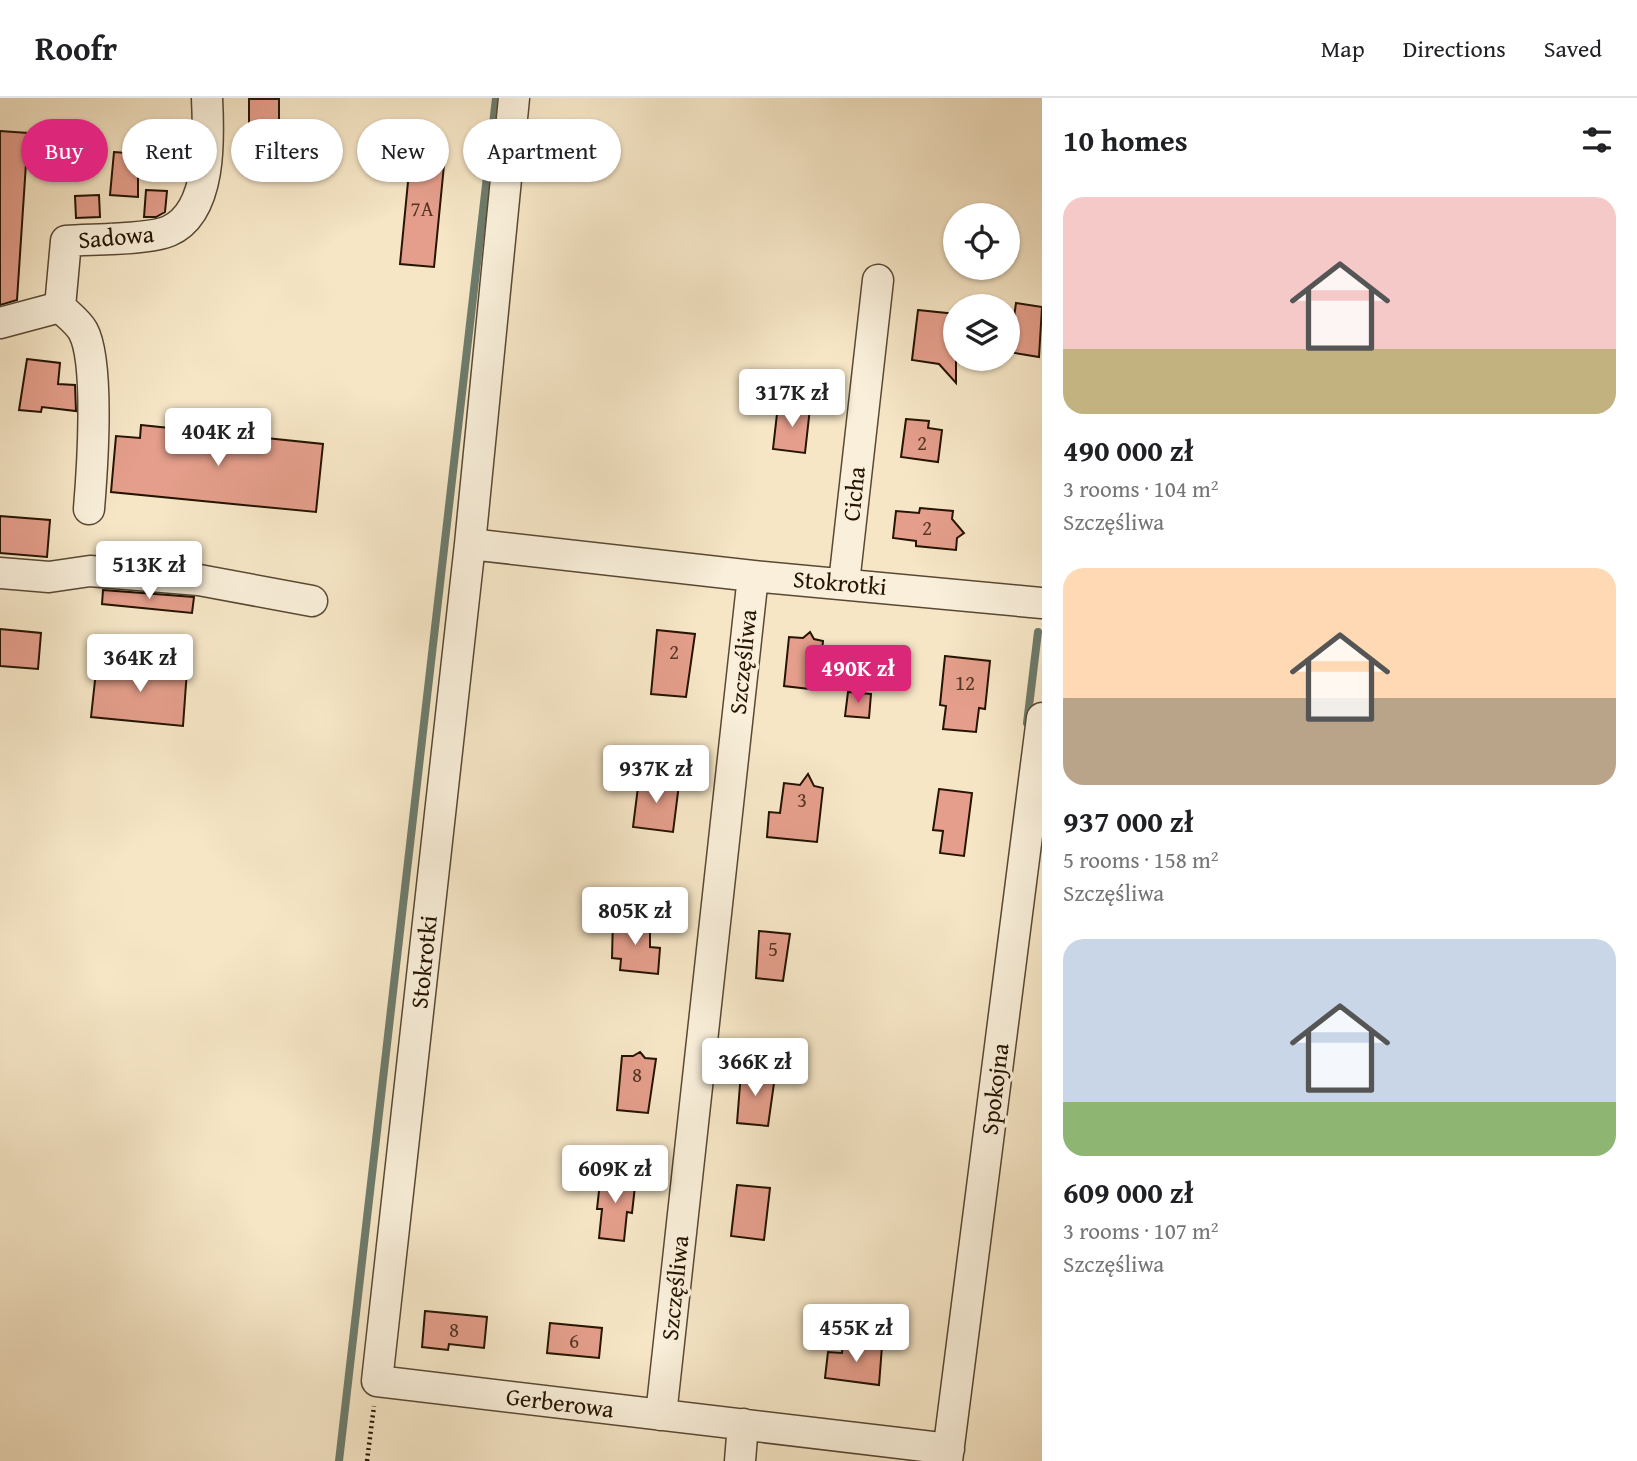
<!DOCTYPE html>
<meta charset="utf-8">
<style>
body{margin:0;font-family:"Gentium Book Plus",serif;background:#f2f2f2;color:#202124;height:100vh;display:flex;flex-direction:column;font-size:26px;white-space:nowrap}
*{box-sizing:border-box;margin:0}
p{font-size:23px;color:#757577}
.icon{flex:none;width:38px;height:38px;fill:none;stroke:currentColor;stroke-width:2;stroke-linecap:round;stroke-linejoin:round}
.map{position:relative;flex:1;overflow:hidden}
.sheet{display:flex;flex-direction:column;background:#fff;width:595px}
.sheet>*{flex:none}
.banner{position:absolute;left:21px;top:21px;width:665px;height:63px;display:flex;gap:14px}
.controls{position:absolute;left:943px;top:105px;display:grid;gap:14px}
.controls a{display:grid;place-items:center;width:77px;height:77px;border-radius:50%;background:#fff;box-shadow:0 2px 5px #0004;font-size:35px}
.price{position:absolute;translate:-50% -60px;padding:0 16px;border-radius:7px;background:#fff;color:#222;font-size:23px;line-height:46px;filter:drop-shadow(0 2px 4px #0008)}
.price::after{content:'';position:absolute;left:50%;top:42px;width:21px;height:16px;margin-left:-10px;background:inherit;clip-path:polygon(0 0,100% 0,50% 100%)}
.price.current{background:#db2777;color:#fff}
ul{padding:0;list-style:none}
li{display:grid;align-content:center;gap:14px;height:371px;padding:0 21px}
li span{display:grid;place-items:center;height:217px;border-radius:21px;color:#555}
li>.icon{margin-inline-start:auto}
span .icon{width:126px;height:126px;fill:#fffc;stroke-width:1}
li b{font-size:30px}
h2{display:flex;justify-content:space-between;align-items:center;height:84px;padding:0 21px;font-size:30px}
.pill{padding:0 24px;border-radius:32px;background:#fff;box-shadow:0 2px 5px #0004;font-size:24px;line-height:63px}
.pill.current{background:#db2777;color:#fff}
header{display:flex;align-items:center;gap:42px;box-sizing:border-box;height:98px;padding:0 35px;background:#fff;border-bottom:2px solid #e0e0e0}
header strong{font-size:33px}
nav{display:flex;gap:38px;margin-inline-start:auto;font-size:24px}
main{display:flex;flex:1;min-height:0}
.map>svg:first-child{display:block}
.lines{fill:none;stroke-linecap:round;stroke-linejoin:round}
.stream{stroke:#6d7b6b;stroke-width:8}
.building{fill:#e49e8b;stroke:#251401;stroke-width:2}
.minor-casing{stroke:#594832;stroke-width:33}
.path{stroke:#251401;stroke-width:4.5;stroke-dasharray:2 3.5;stroke-linecap:butt}
.minor{stroke:#f9efda;stroke-width:30}
.labels{text-anchor:middle;stroke-width:7;stroke-linejoin:round;paint-order:stroke}
.number-label{font-size:21px;fill:#553624}
.street-label{font-size:24px;fill:#251401;stroke:#f9efda}
</style>
<header>
<strong>Roofr</strong>
<nav><a>Map</a><a>Directions</a><a>Saved</a></nav>
</header>
<main>
<div class="map">
<svg width="1042" height="1363" viewBox="0 0 1042 1363">
<rect width="100%" height="100%" fill="#f6e6c6"/>
<filter id="stains"><feTurbulence type="fractalNoise" baseFrequency=".00286" numOctaves="4"/><feColorMatrix values="0 0 0 0 .2 0 0 0 0 .09 0 0 0 0 .02 0 0 0 .5 -.17"/></filter>
<radialGradient id="worn" r=".72"><stop offset=".6" stop-color="#630" stop-opacity="0"/><stop offset="1" stop-color="#630" stop-opacity=".3"/></radialGradient>
<g class="lines">
<path class="stream" d="M1027,625l11,-91
M339,1363l157,-1363"/>
</g>
<path class="building" d="M249,1h30v30h-30z
M0,33l28,2 -11,167 -17,5z
M411,53l34,4 -11,112 -34,-3z
M114,54l24,2v43l-28,-2z
M146,92l21,1 -2,21 -9,5h-12z
M99,97l1,22 -24,1 -1,-22z
M1016,205l26,4 -3,50 -30,-5z
M918,212l38,4v69l-17,-19 -27,-4z
M27,261l33,4 -2,21 17,1 1,26 -34,-4 -1,5 -22,-2z
M778,307l32,3 -5,45 -32,-4z
M906,321l23,2 -1,7 14,2 -4,32 -37,-5z
M141,327l182,19 -7,68 -205,-20 5,-56 24,2z
M920,410l33,3 -1,8 12,14 -7,5 -1,12 -40,-4v-5l-23,-3 3,-27 23,2z
M0,418l50,4 -3,37 -47,-4z
M129,445l22,3 -1,8 49,5 -1,3 -92,-7 1,-6 21,2z
M103,492l91,7 -2,16 -90,-9z
M0,531l41,4 -3,36 -38,-3z
M657,532l38,4 -9,63 -35,-3z
M810,534l4,7 9,2 -5,49 -34,-4 5,-49 14,1z
M945,558l45,5 -5,48 -6,-1 -3,24 -33,-3 3,-23 -6,-1z
M97,564l90,8 -4,56 -92,-9z
M848,594l23,2 -2,24 -24,-2z
M808,676l6,12 9,2 -6,54 -50,-5 2,-25 11,1 4,-30 16,2z
M639,681l40,5 -6,48 -40,-5z
M939,691l33,4 -8,63 -24,-3 3,-22 -10,-1z
M613,820l37,4v25l10,1 -2,26 -38,-4 1,-11 -9,-1z
M759,833l31,3 -7,47 -27,-3z
M640,954l5,6 11,1 -8,54 -31,-3 5,-54h11z
M759,970l5,7 11,1 -7,50 -31,-3 4,-51 11,1z
M601,1075l35,4 -4,36 -5,-1 -3,29 -25,-3 3,-29h-5z
M737,1087l33,3 -6,52 -33,-4z
M425,1213l62,6 -3,31 -35,-4 -1,6 -26,-3z
M550,1225l52,5 -3,30 -52,-5z
M843,1245l39,3 -3,39 -54,-7 3,-26 14,1z"/>
<g class="lines">
<defs>
<path id="minor" d="M514,0l-44,446 -93,837 572,68
M60,209c7,7 18,15 23,24 17,31 9,141 6,178
M0,225l60,-16 6,-66c24,-2 83,-1 103,-10 43,-19 40,-93 38,-133
M470,446l283,32 289,27
M0,475l49,4 41,-6 109,9 113,21
M844,485l34,-303
M661,1317l92,-839
M740,1363l3,-37
M947,1363l95,-743"/>
</defs>
<use href="#minor" class="minor-casing"/>
<path class="path" d="M367,1363l7,-55"/>
<use href="#minor" class="minor"/>
</g>
<g class="labels">
<g class="number-label">
<text x="422" y="118">7A</text>
<text x="922" y="352">2</text>
<text x="927" y="437">2</text>
<text x="674" y="561">2</text>
<text x="965" y="592">12</text>
<text x="802" y="709">3</text>
<text x="773" y="858">5</text>
<text x="637" y="984">8</text>
<text x="454" y="1239">8</text>
<text x="574" y="1250">6</text>
</g>
<g class="street-label">
<text transform="translate(116 139) rotate(-5)" y="8">Sadowa</text>
<text transform="translate(854 396) rotate(-84)" y="8">Cicha</text>
<text transform="translate(840 485) rotate(5)" y="8">Stokrotki</text>
<text transform="translate(743 564) rotate(-84)" y="8">Szczęśliwa</text>
<text transform="translate(424 864) rotate(-84)" y="8">Stokrotki</text>
<text transform="translate(995 991) rotate(-83)" y="8">Spokojna</text>
<text transform="translate(675 1190) rotate(-84)" y="8">Szczęśliwa</text>
<text transform="translate(560 1305) rotate(7)" y="8">Gerberowa</text>
</g>
</g>
<rect width="100%" height="100%" filter="url(#stains)"/>
<rect width="100%" height="100%" fill="url(#worn)"/>
</svg>
<div class="controls">
<a><svg class="icon" aria-label="locate" viewBox="0 0 24 24"><circle cx="12" cy="12" r="6"/><path d="M12 2v4M12 18v4M2 12h4M18 12h4"/></svg></a>
<a><svg class="icon" aria-label="layers" viewBox="0 0 24 24"><path d="M12 4l9 5-9 5-9-5zM3 14l9 5 9-5"/></svg></a>
</div>
<b class="price" style="left:792px;top:331px">317K zł</b>
<b class="price" style="left:218px;top:370px">404K zł</b>
<b class="price" style="left:149px;top:503px">513K zł</b>
<b class="price" style="left:140px;top:596px">364K zł</b>
<b class="price current" style="left:858px;top:607px">490K zł</b>
<b class="price" style="left:656px;top:707px">937K zł</b>
<b class="price" style="left:635px;top:849px">805K zł</b>
<b class="price" style="left:755px;top:1000px">366K zł</b>
<b class="price" style="left:615px;top:1107px">609K zł</b>
<b class="price" style="left:856px;top:1266px">455K zł</b>
<div class="banner">
<a class="pill current">Buy</a>
<a class="pill">Rent</a>
<a class="pill">Filters</a>
<a class="pill">New</a>
<a class="pill">Apartment</a>
</div>
</div>
<section class="sheet">
<h2>10 homes<svg class="icon" aria-label="filters" viewBox="0 0 24 24"><path d="M4 7h16M4 17h16"/><circle cx="9" cy="7" r="2"/><circle cx="15" cy="17" r="2"/></svg></h2>
<ul>
<li><span style="background:linear-gradient(#f6c9c9 70%,#c2b280 0)"><svg class="icon" aria-label="home" viewBox="0 0 24 24"><path d="M3 11l9-7 9 7M6 9v11h12V9"/></svg></span><div><b>490 000 zł</b><p>3 rooms · 104 m²</p><p>Szczęśliwa</p></div></li>
<li><span style="background:linear-gradient(#ffd9b3 60%,#b9a48a 0)"><svg class="icon" aria-label="home" viewBox="0 0 24 24"><path d="M3 11l9-7 9 7M6 9v11h12V9"/></svg></span><div><b>937 000 zł</b><p>5 rooms · 158 m²</p><p>Szczęśliwa</p></div></li>
<li><span style="background:linear-gradient(#c9d6e8 75%,#8fb573 0)"><svg class="icon" aria-label="home" viewBox="0 0 24 24"><path d="M3 11l9-7 9 7M6 9v11h12V9"/></svg></span><div><b>609 000 zł</b><p>3 rooms · 107 m²</p><p>Szczęśliwa</p></div></li>
</ul>
</section>
</main>
